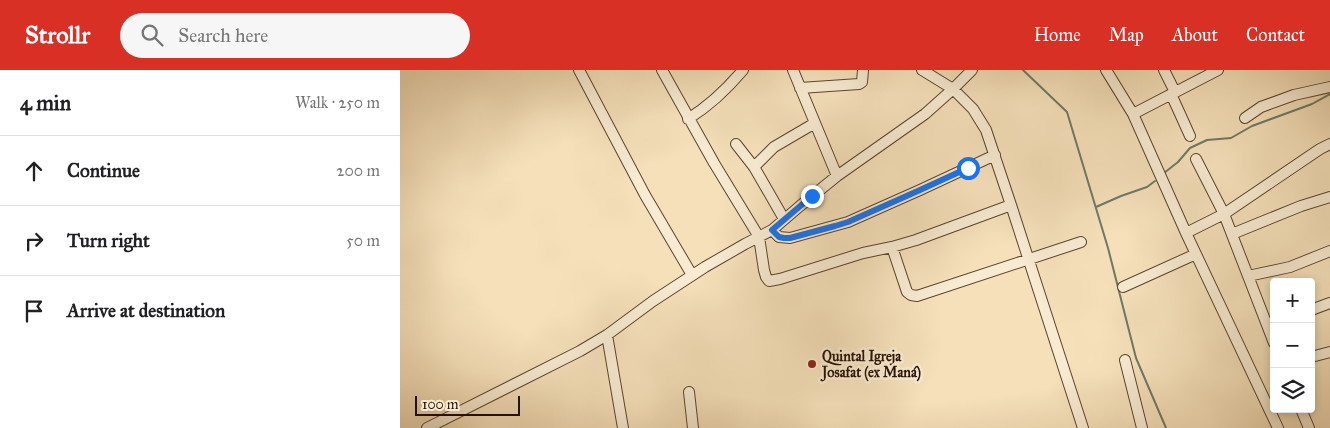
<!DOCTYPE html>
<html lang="en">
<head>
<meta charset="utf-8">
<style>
  :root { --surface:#fff; --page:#f6f6f6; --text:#202124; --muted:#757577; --line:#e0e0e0; --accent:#d93025 }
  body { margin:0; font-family:"IM FELL Great Primer",serif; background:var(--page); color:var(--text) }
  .controls { position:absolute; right:15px; bottom:15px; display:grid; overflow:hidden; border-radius:5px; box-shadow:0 2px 8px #0003 }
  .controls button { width:45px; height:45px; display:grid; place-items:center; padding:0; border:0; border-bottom:1px solid var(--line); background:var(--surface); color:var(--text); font:25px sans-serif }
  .scale { position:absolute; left:15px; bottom:12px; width:105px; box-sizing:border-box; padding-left:5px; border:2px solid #271100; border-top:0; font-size:14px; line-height:18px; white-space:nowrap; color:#271100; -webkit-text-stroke:4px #f8ebd2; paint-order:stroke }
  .stop { position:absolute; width:15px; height:15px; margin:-11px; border:4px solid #1a73e8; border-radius:50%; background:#fff }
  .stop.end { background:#1a73e8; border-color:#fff; box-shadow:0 1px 5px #0008 }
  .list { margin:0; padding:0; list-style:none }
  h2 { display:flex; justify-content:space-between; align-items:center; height:65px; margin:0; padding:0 20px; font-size:21px }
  h2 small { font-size:16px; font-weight:400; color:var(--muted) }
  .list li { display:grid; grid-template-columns:32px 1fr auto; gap:15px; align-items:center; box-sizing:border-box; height:70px; padding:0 20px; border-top:1px solid var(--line) }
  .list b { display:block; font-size:19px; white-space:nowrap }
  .list em { font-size:16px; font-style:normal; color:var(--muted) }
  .icon { flex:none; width:28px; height:28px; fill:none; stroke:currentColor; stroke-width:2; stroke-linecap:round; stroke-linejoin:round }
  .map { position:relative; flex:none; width:930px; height:358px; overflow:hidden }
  header { display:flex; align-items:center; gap:30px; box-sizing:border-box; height:70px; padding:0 25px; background:var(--accent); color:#fff }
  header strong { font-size:24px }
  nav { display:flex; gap:28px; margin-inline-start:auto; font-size:18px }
  .search { width:350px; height:45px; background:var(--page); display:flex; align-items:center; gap:12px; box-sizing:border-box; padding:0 18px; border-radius:28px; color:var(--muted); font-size:19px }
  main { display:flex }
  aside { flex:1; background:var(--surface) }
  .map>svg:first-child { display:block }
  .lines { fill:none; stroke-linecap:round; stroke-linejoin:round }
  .stream { stroke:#6e7966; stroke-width:2 }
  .minor-casing { stroke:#5a452e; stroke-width:12 }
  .minor { stroke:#f8ebd2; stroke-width:10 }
  .route { stroke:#1a73e8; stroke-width:6 }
  .poi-dot { fill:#8f2418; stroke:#f8ebd2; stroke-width:2 }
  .labels { text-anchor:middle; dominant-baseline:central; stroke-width:5; stroke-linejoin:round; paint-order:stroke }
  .poi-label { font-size:14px; font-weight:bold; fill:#271100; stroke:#f8ebd2; text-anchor:start }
</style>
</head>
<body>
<header>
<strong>Strollr</strong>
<div class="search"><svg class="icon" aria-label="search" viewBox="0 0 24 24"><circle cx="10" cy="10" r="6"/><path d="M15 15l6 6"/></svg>Search here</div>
<nav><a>Home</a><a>Map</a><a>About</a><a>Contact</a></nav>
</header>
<main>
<aside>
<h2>4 min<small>Walk · 250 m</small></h2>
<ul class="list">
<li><svg class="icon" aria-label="ahead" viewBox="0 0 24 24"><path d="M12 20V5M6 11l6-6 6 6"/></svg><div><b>Continue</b></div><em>200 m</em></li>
<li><svg class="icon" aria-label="right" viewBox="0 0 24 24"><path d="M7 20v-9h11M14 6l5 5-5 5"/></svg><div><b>Turn right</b></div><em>50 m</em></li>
<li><svg class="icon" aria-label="arrive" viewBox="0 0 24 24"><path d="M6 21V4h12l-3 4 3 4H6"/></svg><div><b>Arrive at destination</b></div></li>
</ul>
</aside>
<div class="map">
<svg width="930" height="358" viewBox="0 0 930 358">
  <rect width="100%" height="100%" fill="#f5e0ba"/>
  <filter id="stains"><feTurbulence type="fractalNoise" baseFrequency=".004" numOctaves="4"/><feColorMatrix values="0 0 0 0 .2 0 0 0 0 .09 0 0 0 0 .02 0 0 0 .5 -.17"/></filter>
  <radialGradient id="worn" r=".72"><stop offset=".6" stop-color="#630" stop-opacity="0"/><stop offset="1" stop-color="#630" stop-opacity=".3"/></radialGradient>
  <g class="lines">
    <!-- stream -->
    <path class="stream" d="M623 0 667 42 708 178 736 288 766 358
      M764 103 778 92 790 78 807 70 831 68 852 56 912 34 930 24
      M696 137 721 126 747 117 755 111"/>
    <!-- minor casing -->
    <g class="minor-casing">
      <path id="minor" d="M179 0 245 125 292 205
        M262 0 314 93 359 167 364 200 366 207 369 211 380 209 463 183 492 177 516 170 611 135
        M393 0 437 106
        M522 0 553 19 573 39 586 60 611 135 683 358
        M706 0 733 44 786 163 878 358
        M764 0 775 22
        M400 18 459 14 462 12 463 0
        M771 24 790 66
        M733 44 818 0
        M845 48 861 37 894 25 930 17
        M288 49C309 36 327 19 343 0
        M336 74 354 97 384 149
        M796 89 824 144 874 273
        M354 97 374 77 415 53
        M372 160 379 167 390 168 448 152 520 120 595 85
        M786 163 824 144 920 79 930 74
        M832 164 901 136 930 127
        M492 177 507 222 511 225 517 226 681 172
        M848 206 890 197 930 181
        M723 217 796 184
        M911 240 930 233
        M207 265 223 358
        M911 287 930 282
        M725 290 742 358
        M289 322 293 358
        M901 339 909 358
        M27 358 180 281 207 265 253 231 305 197 345 174 372 160 400 136 437 106 525 44 553 19 572 0"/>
    </g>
    <!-- minor -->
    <use href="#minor" class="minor"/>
  </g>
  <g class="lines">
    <!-- route -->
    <path class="route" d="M412 126 372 160 379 167 384 168H390L435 156 448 152 520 120 568 98"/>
  </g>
  <!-- markers -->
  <circle class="poi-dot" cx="412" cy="294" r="5"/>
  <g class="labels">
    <!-- poi labels -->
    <g class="poi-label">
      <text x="422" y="286">Quintal Igreja<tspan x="422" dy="16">Josafat (ex Maná)</tspan></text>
    </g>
  </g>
  <rect width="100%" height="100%" filter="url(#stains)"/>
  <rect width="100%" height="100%" fill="url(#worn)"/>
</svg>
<div class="controls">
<button>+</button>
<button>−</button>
<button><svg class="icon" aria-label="layers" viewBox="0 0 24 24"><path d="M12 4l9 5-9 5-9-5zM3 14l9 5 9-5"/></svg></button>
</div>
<div class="scale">100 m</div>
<div class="stop" style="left:568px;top:98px"></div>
<div class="stop end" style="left:412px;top:126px"></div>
</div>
</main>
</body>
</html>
